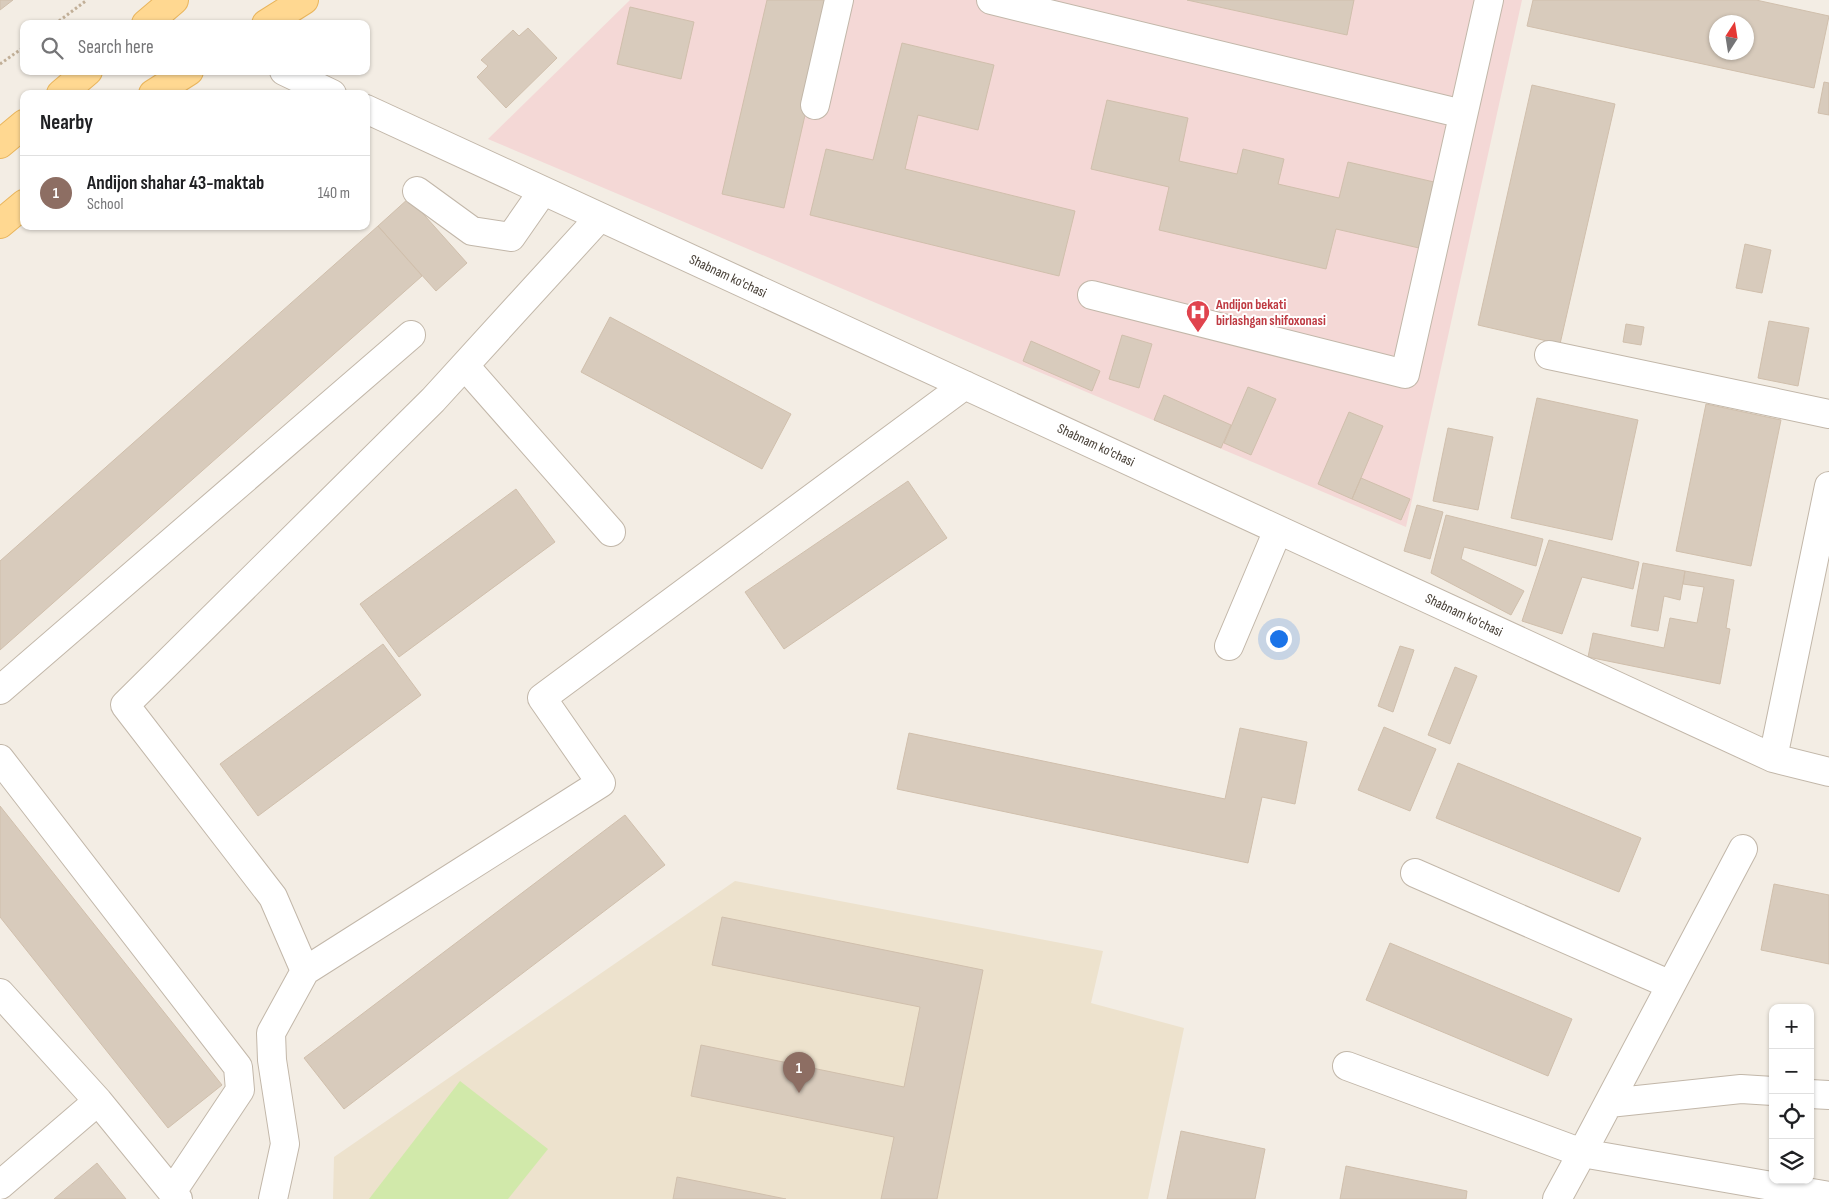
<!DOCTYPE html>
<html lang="en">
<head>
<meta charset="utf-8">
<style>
  :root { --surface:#fff; --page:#f6f6f6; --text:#202124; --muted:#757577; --line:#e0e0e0; --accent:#ff230f }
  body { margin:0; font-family:"Sofia Sans Condensed",sans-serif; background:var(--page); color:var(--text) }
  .controls { position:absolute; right:15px; bottom:15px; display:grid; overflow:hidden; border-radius:10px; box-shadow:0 1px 4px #0004 }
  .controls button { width:45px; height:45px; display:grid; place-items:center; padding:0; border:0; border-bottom:1px solid var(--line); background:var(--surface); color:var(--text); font:25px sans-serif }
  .compass { position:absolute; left:1709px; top:15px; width:45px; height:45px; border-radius:50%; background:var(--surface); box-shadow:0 1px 4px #0004; rotate:12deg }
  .you { position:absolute; left:1278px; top:638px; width:18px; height:18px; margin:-12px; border:4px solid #fff; border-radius:50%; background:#1a73e8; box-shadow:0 0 0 8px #1a73e833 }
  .badge { display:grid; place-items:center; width:32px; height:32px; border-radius:50%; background:var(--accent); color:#fff; font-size:16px; font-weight:700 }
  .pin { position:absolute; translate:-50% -41px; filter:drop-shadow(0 1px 2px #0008) }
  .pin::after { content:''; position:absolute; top:26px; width:18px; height:15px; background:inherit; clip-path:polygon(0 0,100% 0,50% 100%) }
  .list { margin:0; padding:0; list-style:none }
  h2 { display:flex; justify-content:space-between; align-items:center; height:65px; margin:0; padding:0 20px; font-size:21px }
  h2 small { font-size:16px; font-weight:400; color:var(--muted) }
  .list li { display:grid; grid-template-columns:32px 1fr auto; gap:15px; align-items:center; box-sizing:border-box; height:75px; padding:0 20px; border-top:1px solid var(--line) }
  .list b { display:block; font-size:19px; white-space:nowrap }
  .list p { margin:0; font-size:16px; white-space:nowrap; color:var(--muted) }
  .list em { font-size:16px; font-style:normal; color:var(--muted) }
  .icon { flex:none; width:28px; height:28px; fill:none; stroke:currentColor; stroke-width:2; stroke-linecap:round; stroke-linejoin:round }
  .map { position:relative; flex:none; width:1829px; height:1199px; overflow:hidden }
  .search { position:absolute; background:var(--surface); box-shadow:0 1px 4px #0004; left:20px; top:20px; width:350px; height:55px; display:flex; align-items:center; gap:12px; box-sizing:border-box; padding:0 18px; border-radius:10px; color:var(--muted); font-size:19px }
  .panel { position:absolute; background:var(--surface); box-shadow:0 1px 4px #0004; left:20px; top:90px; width:350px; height:140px; border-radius:10px }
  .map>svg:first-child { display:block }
  .education { fill:#ede2cd }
  .medical { fill:#f4d8d6 }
  .green { fill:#d1e9aa }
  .building { fill:#d8cbbc; stroke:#d0bfac; fill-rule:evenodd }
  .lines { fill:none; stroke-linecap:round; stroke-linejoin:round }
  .minor-casing { stroke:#c2b7a9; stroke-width:30 }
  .major-casing { stroke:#e9b55c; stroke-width:30 }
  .path { stroke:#c1af97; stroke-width:3; stroke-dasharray:2.5 2.5; stroke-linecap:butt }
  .minor { stroke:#fff; stroke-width:28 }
  .major { stroke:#ffd891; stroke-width:28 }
  .labels { text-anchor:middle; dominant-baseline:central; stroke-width:4; stroke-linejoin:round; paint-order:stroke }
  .street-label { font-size:14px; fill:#453d34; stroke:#fff }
  .health-label { font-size:14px; font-weight:bold; fill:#be3a42; stroke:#fff; text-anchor:start }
</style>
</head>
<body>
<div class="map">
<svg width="1829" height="1199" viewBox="0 0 1829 1199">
  <rect width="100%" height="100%" fill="#f3ede4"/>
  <!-- education -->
  <path class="education" d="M735 881 1103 951 1091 1003 1184 1028 1148 1199H333L334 1157Z"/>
  <!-- medical -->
  <path class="medical" d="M630 0H1522L1406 527 488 139Z"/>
  <!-- green -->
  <path class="green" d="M460 1081 548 1149 508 1199H369Z"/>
  <!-- building -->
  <path class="building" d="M0 0H13L0 10Z
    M767 0H831L784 208 722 194Z
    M1187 0H1354L1347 35Z
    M1533 0H1756L1829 16 1814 88 1527 26ZM1716 22H1746V52H1716Z
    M630 7 694 22 681 79 617 64Z
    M528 28 557 58 506 108 477 77 488 66 481 60 513 30 519 36Z
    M902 43 994 65 978 130 918 115 905 169 1075 211 1059 276 810 215 826 149 873 160Z
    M1824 82 1829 83V115L1818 113Z
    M1532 85 1615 104 1560 344 1478 325Z
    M1107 100 1188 118 1179 161 1237 174 1243 149 1284 159 1278 184 1339 198 1348 162 1434 182 1419 248 1336 229 1326 269 1159 230 1169 187 1091 169Z
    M409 198 467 263 436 291 378 226Z
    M378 226 422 276 0 650V561Z
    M1745 244 1771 250 1762 293 1736 288Z
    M610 317 791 414 762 469 581 372Z
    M1769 321 1809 328 1798 386 1758 378Z
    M1626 324 1644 327 1641 345 1623 342Z
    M1122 335 1152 344 1139 388 1109 379Z
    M1031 341 1100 371 1092 391 1023 361Z
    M1248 387 1276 399 1251 455 1224 443Z
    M1164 395 1231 425 1221 448 1154 420Z
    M1537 398 1638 420 1612 540 1511 518Z
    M1706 404 1781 420 1751 566 1676 551Z
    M1349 412 1383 426 1352 499 1318 484Z
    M1448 428 1493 437 1478 510 1433 501Z
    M1361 478 1410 499 1401 520 1352 499Z
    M908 481 947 538 784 649 745 592Z
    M516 489 555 542 399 657 360 604Z
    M1417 505 1443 512 1430 559 1404 551Z
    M1446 515 1543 539 1536 566 1464 547 1461 559 1524 591 1511 615 1431 573Z
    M1549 540 1639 562 1633 589 1582 577 1562 634 1522 621Z
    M1643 563 1685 571 1680 600 1664 596 1658 631 1631 626Z
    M1685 571 1734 580 1726 628 1730 629 1720 684 1588 657 1593 633 1664 648 1670 618 1697 623 1704 587 1683 584Z
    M383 644 421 695 258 816 220 764Z
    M1400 646 1414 650 1393 712 1378 706Z
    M1455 667 1477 676 1450 744 1428 735Z
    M1384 727 1436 749 1410 811 1358 790Z
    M1240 728 1307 742 1295 804 1262 797 1248 863 897 789 909 733 1225 799Z
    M1458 763 1641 838 1619 892 1436 818Z
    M0 806 222 1085 168 1128 0 917Z
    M625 815 665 865 344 1109 304 1058Z
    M1774 884 1829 895V964L1761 950Z
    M722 917 983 970 937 1199H881L894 1137 691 1096 701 1045 904 1087 920 1007 712 965Z
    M1390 943 1572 1019 1548 1076 1366 1000Z
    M1181 1131 1265 1149 1255 1199H1167Z
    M97 1163 126 1199H54Z
    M1346 1166 1467 1191 1466 1199H1340Z
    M677 1177 786 1199H673Z"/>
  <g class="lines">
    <!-- minor casing -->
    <g class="minor-casing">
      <path id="minor" d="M991 0 1463 114
        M284 71 332 94
        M815 105 839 0
        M366 109 1773 758 1829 772
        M417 191 472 231 511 237 543 191
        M1092 295 1405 374 1489 0
        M1549 355 1829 414
        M465 366 611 532
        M1229 646 1278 530
        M0 690 411 335
        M1773 758 1829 486
        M0 759 238 1067 240 1090 172 1192
        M1415 873 1671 985 1582 1153 1829 1196
        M305 971 601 783 542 698 965 385
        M1671 985 1743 849
        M0 993 98 1101 178 1199
        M1347 1066 1582 1153 1557 1199
        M1810 1094 1829 1095
        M1609 1103 1741 1089 1773 1091
        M0 1185 98 1101
        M273 1199 285 1144 272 1060 271 1033 305 971 273 897 125 705 433 400 600 217"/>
    </g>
    <!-- major casing -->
    <g class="major-casing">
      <path id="major" d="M146 24 174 0
        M266 24 304 0
        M61 94 88 71
        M153 94 189 71
        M0 144 24 124
        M0 224 24 204"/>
    </g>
    <!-- path -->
    <path class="path" d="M55 24 87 0
      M0 64 24 47"/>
    <!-- minor -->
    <use href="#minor" class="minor"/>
    <!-- major -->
    <use href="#major" class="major"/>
  </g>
  <!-- icons -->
  <defs>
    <g id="hospital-pin" transform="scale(1.25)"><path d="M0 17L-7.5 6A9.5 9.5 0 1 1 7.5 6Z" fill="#e0444e" stroke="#fff"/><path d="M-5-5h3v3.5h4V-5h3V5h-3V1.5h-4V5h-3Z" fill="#fff"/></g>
  </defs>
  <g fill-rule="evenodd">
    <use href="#hospital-pin" x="1198" y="312"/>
  </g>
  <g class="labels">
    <!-- street labels -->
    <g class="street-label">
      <text transform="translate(728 276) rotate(25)">Shabnam ko'chasi</text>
      <text transform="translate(1096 445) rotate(25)">Shabnam ko'chasi</text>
      <text transform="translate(1464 615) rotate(25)">Shabnam ko'chasi</text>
    </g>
    <!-- health labels -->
    <g class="health-label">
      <text x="1216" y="304">Аndijon bekati<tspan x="1216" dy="16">birlashgan shifoxonasi</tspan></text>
    </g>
  </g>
</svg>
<div class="controls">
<button>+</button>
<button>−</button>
<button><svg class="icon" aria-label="locate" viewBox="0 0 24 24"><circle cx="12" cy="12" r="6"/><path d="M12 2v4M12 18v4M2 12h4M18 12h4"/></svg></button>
<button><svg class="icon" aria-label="layers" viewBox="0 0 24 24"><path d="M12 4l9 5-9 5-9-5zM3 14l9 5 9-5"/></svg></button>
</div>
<svg class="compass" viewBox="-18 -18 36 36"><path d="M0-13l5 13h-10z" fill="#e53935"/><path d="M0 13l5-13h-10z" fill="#757577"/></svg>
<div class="you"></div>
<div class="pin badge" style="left:799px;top:1093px;background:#8d6e63">1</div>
<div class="search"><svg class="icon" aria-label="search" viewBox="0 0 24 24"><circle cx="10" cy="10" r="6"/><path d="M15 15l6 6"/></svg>Search here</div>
<section class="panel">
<h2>Nearby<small></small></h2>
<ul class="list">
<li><span class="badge" style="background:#8d6e63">1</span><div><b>Andijon shahar 43-maktab</b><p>School</p></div><em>140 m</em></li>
</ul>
</section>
</div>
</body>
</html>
